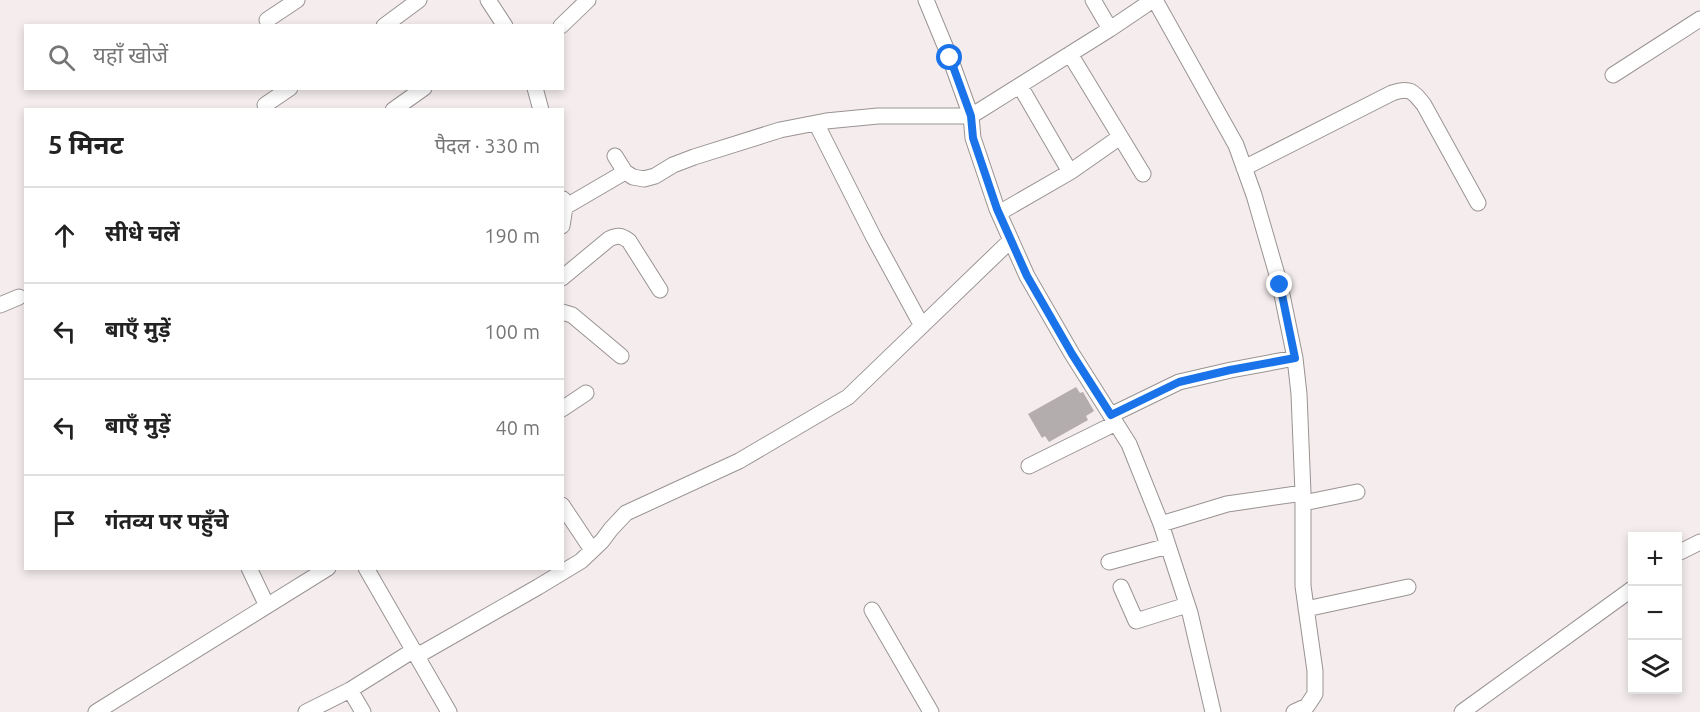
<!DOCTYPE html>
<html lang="hi">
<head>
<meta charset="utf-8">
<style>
  :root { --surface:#fff; --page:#f2f2f2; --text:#222; --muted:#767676; --line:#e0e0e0 }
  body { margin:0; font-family:Ubuntu,"Noto Sans Devanagari",sans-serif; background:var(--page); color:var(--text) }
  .controls { position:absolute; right:18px; bottom:18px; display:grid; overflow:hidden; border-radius:0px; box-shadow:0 3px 9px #0003 }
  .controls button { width:54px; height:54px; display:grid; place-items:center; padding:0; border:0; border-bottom:2px solid var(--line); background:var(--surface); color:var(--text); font:30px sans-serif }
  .stop { position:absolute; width:18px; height:18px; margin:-14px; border:4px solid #1a73e8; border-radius:50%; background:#fff }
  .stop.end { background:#1a73e8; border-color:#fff; box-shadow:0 2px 6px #0008 }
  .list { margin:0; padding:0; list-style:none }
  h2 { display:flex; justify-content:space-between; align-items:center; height:78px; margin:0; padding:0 24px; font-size:26px }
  h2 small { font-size:20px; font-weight:400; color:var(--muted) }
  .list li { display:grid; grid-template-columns:39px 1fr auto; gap:18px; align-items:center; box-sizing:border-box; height:96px; padding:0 24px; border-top:2px solid var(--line) }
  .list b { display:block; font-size:22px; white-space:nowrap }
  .list em { font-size:20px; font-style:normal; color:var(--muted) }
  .icon { flex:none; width:33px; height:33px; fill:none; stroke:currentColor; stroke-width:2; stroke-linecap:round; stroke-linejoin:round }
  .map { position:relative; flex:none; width:1700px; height:712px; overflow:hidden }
  .search { position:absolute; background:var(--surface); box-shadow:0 3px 9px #0003; left:24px; top:24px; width:540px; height:66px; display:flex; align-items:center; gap:15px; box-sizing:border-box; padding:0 21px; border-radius:0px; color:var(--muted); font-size:22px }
  .panel { position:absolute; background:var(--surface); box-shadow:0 3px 9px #0003; left:24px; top:108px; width:540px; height:462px; border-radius:0px }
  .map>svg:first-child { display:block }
  .building { fill:#b4adad }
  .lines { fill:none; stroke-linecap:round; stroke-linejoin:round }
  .minor-casing { stroke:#999392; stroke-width:17 }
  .minor { stroke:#fff; stroke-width:15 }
  .route { stroke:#1a73e8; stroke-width:8 }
</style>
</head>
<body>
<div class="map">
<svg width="1700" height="712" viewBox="0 0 1700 712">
  <rect width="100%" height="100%" fill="#f5eded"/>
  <!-- building -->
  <path class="building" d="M1076 387 1080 393 1083 392 1094 411 1086 416 1088 420 1049 442 1045 436 1042 438 1028 414Z"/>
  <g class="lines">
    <!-- minor casing -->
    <g class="minor-casing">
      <path id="minor" d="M488 0 505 26
        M1093 0 1110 29
        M1153 0 1110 29 971 116 973 138 997 209 1027 276 1072 354 1129 444 1161 524 1190 613 1213 712
        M1155 0 1236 145 1254 195 1280 285 1295 358
        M267 20 297 0
        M384 26 419 0
        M561 26 588 0
        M1070 54 1143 174
        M1613 75 1700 19
        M1020 86 1070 172
        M535 88 541 110
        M265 105 290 88
        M393 110 424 88
        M816 123 874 238 922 326
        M615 156 625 172 633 177 644 179 655 176 673 165 694 157 780 130 826 121 878 116H971L950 58 926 0
        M1244 168 1392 93C1410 87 1413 91 1424 105L1478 203
        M565 207 625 172
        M999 213 1070 172 1120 137
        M562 226 565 207 563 199
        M562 278 609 239C617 235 621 235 629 241L660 290
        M0 305 19 297
        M562 312 572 315 621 356
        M562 409 586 393
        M1111 415 1179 382 1231 370 1295 358 1299 394 1303 493V586L1315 671V694L1307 706 1294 712
        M1029 466 1116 423
        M1303 503 1357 492
        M562 505 592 550
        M1161 524 1227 504 1303 493
        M1678 553 1700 542
        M1109 562 1168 546
        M249 568 267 606
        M366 568 449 712
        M1121 587 1136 621 1187 605
        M1306 609 1408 587
        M872 610 931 712
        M417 656 538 587 581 561 602 541 611 529 626 513 739 461 848 397 1011 240
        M350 690 363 712
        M96 712 328 568
        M306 712 350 690 414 650
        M1462 712 1632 589"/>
    </g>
    <!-- minor -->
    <use href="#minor" class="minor"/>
  </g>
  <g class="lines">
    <!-- route -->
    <path class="route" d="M950 58 971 116 973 138 997 209 1027 276 1072 354 1111 415 1179 382 1230 370 1295 358 1280 285"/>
  </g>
</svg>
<div class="controls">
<button>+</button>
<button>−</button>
<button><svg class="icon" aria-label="layers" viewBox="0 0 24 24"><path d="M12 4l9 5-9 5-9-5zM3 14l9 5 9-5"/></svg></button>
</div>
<div class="stop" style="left:950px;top:58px"></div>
<div class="stop end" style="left:1280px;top:285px"></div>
<div class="search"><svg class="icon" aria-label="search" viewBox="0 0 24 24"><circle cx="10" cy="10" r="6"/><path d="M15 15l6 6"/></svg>यहाँ खोजें</div>
<section class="panel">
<h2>5 मिनट<small>पैदल · 330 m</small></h2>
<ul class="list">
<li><svg class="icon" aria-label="ahead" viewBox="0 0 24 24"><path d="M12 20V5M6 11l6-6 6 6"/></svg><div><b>सीधे चलें</b></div><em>190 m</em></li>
<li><svg class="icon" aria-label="left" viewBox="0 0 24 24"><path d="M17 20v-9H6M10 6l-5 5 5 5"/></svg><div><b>बाएँ मुड़ें</b></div><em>100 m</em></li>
<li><svg class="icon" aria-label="left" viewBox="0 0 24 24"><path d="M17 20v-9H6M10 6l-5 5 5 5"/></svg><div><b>बाएँ मुड़ें</b></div><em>40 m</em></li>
<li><svg class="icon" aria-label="arrive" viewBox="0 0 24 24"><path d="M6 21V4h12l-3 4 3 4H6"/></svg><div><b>गंतव्य पर पहुँचे</b></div></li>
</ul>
</section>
</div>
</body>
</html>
